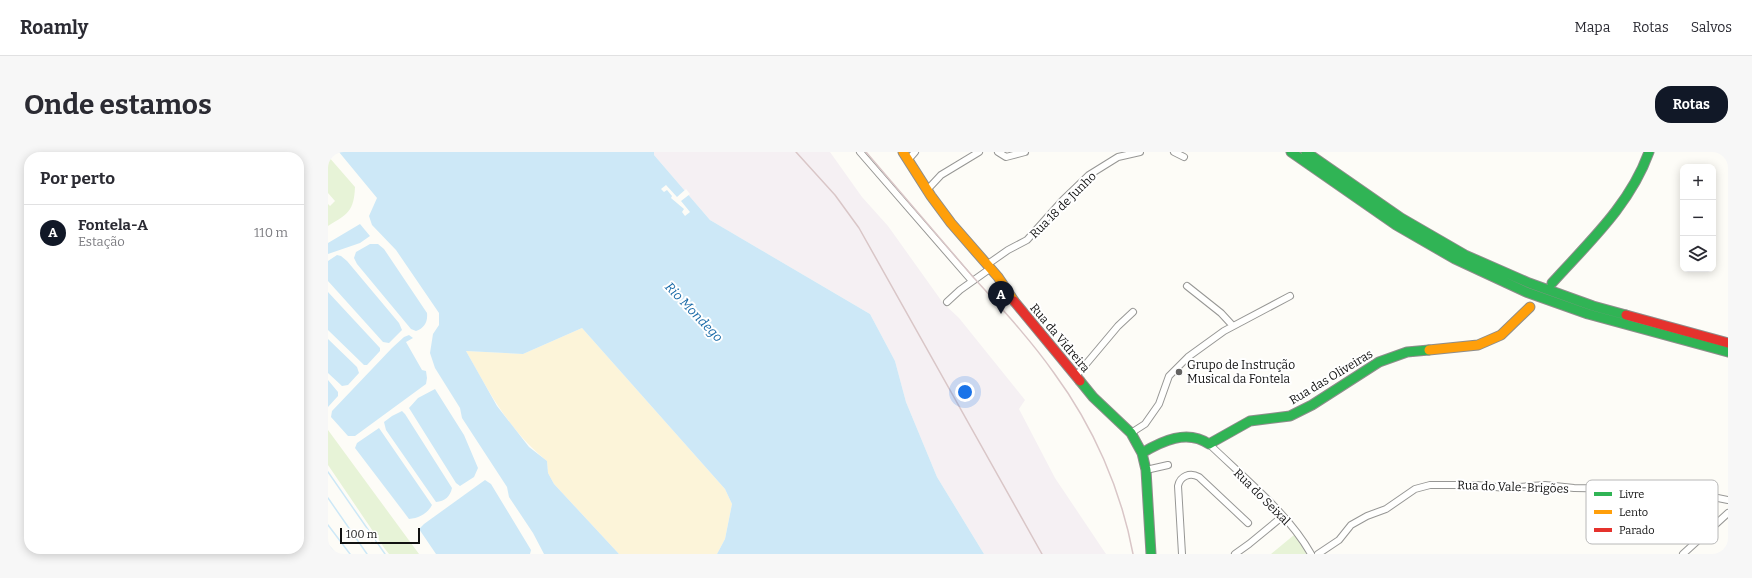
<!DOCTYPE html>
<html lang="pt">
<head>
<meta charset="utf-8">
<style>
  :root { --surface:#fff; --page:#f7f7f7; --text:#2b2b33; --muted:#7c7c81; --line:#e1e1e2; --accent:#111827 }
  body { margin:0; font-family:Bitter,serif; background:var(--page); color:var(--text) }
  .controls { position:absolute; right:12px; top:12px; display:grid; overflow:hidden; border-radius:8px; box-shadow:0 2px 10px #0003 }
  .controls button { width:36px; height:36px; display:grid; place-items:center; padding:0; border:0; border-bottom:1px solid var(--line); background:var(--surface); color:var(--text); font:20px sans-serif }
  .scale { position:absolute; left:12px; bottom:10px; width:80px; box-sizing:border-box; padding-left:4px; border:2px solid #111; border-top:0; font-size:11px; line-height:14px; white-space:nowrap; color:#111; -webkit-text-stroke:3px #fff; paint-order:stroke }
  .you { position:absolute; left:637px; top:240px; width:14px; height:14px; margin:-10px; border:3px solid #fff; border-radius:50%; background:#1a73e8; box-shadow:0 0 0 6px #1a73e833 }
  .badge { display:grid; place-items:center; width:26px; height:26px; border-radius:50%; background:var(--accent); color:#fff; font-size:13px; font-weight:700 }
  .pin { position:absolute; translate:-50% -33px; filter:drop-shadow(0 1px 2px #0008) }
  .pin::after { content:''; position:absolute; top:21px; width:14px; height:12px; background:inherit; clip-path:polygon(0 0,100% 0,50% 100%) }
  .list { margin:0; padding:0; list-style:none }
  h2 { display:flex; justify-content:space-between; align-items:center; height:52px; margin:0; padding:0 16px; font-size:17px }
  h2 small { font-size:13px; font-weight:400; color:var(--muted) }
  .list li { display:grid; grid-template-columns:26px 1fr auto; gap:12px; align-items:center; box-sizing:border-box; height:56px; padding:0 16px; border-top:1px solid var(--line) }
  .list b { display:block; font-size:15px; white-space:nowrap }
  .list p { margin:0; font-size:13px; white-space:nowrap; color:var(--muted) }
  .list em { font-size:13px; font-style:normal; color:var(--muted) }
  .icon { flex:none; width:22px; height:22px; fill:none; stroke:currentColor; stroke-width:2; stroke-linecap:round; stroke-linejoin:round }
  .map { position:relative; flex:none; width:1400px; height:402px; overflow:hidden; border-radius:16px }
  header { display:flex; align-items:center; gap:24px; box-sizing:border-box; height:56px; padding:0 20px; background:var(--surface); border-bottom:1px solid var(--line) }
  header strong { font-size:19px }
  nav { display:flex; gap:22px; margin-inline-start:auto; font-size:14px }
  .intro { display:flex; align-items:center; justify-content:space-between; box-sizing:border-box; height:96px; padding:0 24px }
  h1 { margin:0; font-size:28px }
  .button { padding:10px 18px; border-radius:16px; background:var(--accent); color:#fff; font-size:14px; font-weight:700 }
  main { display:flex; gap:24px; padding:0 24px }
  aside { flex:1; background:var(--surface); border-radius:16px; box-shadow:0 2px 10px #0003 }
  .map>svg:first-child { display:block }
  .industrial { fill:#f5f0f3 }
  .green { fill:#e7f3d7 }
  .sand { fill:#fcf4d9 }
  .water { fill:#cde8f7 }
  .pier { fill:#fdfcf7 }
  .lines { fill:none; stroke-linecap:round; stroke-linejoin:round }
  .stream { stroke:#cde8f7; stroke-width:1.5 }
  .street-casing { stroke:#979795; stroke-width:8 }
  .fast-casing { stroke:#8e8d8b; stroke-width:11 }
  .slow-casing { stroke:#8e8d8b; stroke-width:11 }
  .jam-casing { stroke:#8e8d8b; stroke-width:11 }
  .street { stroke:#fffffe; stroke-width:6 }
  .fast { stroke:#30b455; stroke-width:9 }
  .slow { stroke:#ff9f0a; stroke-width:9 }
  .jam { stroke:#e5322d; stroke-width:9 }
  .rail { stroke:#d9c6c7; stroke-width:1.5 }
  .poi-dot { fill:#646362; stroke:#fff; stroke-width:1.5 }
  .labels { text-anchor:middle; dominant-baseline:central; stroke-width:4; stroke-linejoin:round; paint-order:stroke }
  .street-label { font-size:12px; fill:#111; stroke:#fff }
  .poi-label { font-size:12px; fill:#111; stroke:#fff; text-anchor:start }
  .water-label { font-size:13px; font-style:italic; fill:#1768a6; stroke:#fff }
  .key { fill:#fff; stroke:#b8b8b8; stroke-width:1 }
  .key-label { font-size:11px; fill:#111 }
</style>
</head>
<body>
<header>
<strong>Roamly</strong>
<nav><a>Mapa</a><a>Rotas</a><a>Salvos</a></nav>
</header>
<div class="intro"><h1>Onde estamos</h1><a class="button">Rotas</a></div>
<main>
<aside>
<h2>Por perto<small></small></h2>
<ul class="list">
<li><span class="badge">A</span><div><b>Fontela-A</b><p>Estação</p></div><em>110 m</em></li>
</ul>
</aside>
<div class="map">
<svg width="1400" height="402" viewBox="0 0 1400 402">
  <rect width="100%" height="100%" fill="#fdfcf7"/>
  <!-- industrial -->
  <path class="industrial" d="M326 0H502L534 45 560 74 615 151 631 166 697 248 691 257 727 326 778 402H656L609 325 578 250 567 209 542 162 382 68 326 3Z"/>
  <!-- green -->
  <path class="green" d="M0 4 27 35C26 59 20 62 0 74V52L2 54 7 49 0 41Z
    M0 278 91 402H61L57 397 0 313Z
    M966 383 976 394 980 402H943Z"/>
  <!-- sand -->
  <path class="sand" d="M254 176 397 337 404 352 397 387 389 402H291L226 332 220 321 219 309C181 278 162 242 138 199L195 202Z"/>
  <!-- water -->
  <path class="water" d="M11 0H326V3L382 68 542 162 567 209 578 250 609 325 656 402H389L397 387 404 352 397 337 254 176 195 202 138 199 169 254 201 295 219 309 220 321 226 332 291 402H216L205 381 181 345 179 335 134 266 132 256 107 216 102 201 105 182 111 173V161L68 98 44 73 41 64 49 46Z
    M32 72 42 84 32 91 0 102V91Z
    M42 92H50L56 97 99 161C100 170 96 176 88 179L83 177 29 112 26 106 28 100Z
    M9 103 13 104 19 109 71 171 74 178 61 191 55 190 0 129V109Z
    M0 140 52 196V199L39 213H36L0 178Z
    M81 183 85 186 78 190 94 218 98 219 99 226 98 232 27 284H20L3 265 4 259 64 196 76 185Z
    M0 187 29 215 31 221 20 233 14 234 0 221Z
    M0 228 10 240V244L0 255Z
    M107 237 136 283 150 316 146 325 132 334 128 331 81 256 90 246Z
    M74 259 77 262 124 336C122 345 117 349 108 350L58 278 56 270 64 264Z
    M51 276 104 353C99 362 91 366 81 367L75 359 27 296 29 291Z
    M157 328 163 332 203 398 202 402H108L91 377 96 372Z"/>
  <!-- pier -->
  <path class="pier" d="M338 33 349 45 358 37 362 42 353 49 362 60 357 64 354 60 356 57 343 46 344 44 339 38 336 40 333 37Z"/>
  <g class="lines">
    <!-- stream -->
    <path class="stream" d="M0 320 57 402
      M0 346 39 402
      M0 373 22 402
      M0 393 8 402"/>
    <!-- street casing -->
    <g class="street-casing">
      <path id="street" d="M532 0 644 129
        M670 0 678 5 697 0
        M846 0 856 5
        M580 8 587 0
        M599 38 613 23 651 0
        M660 112 680 98 699 88 734 49 761 23 790 5 812 0
        M859 134 893 161 905 174
        M619 150 632 138 663 116
        M748 224 790 174 805 160
        M803 281 817 272 831 252 841 224 860 205 896 179 962 144
        M881 292C914 324 961 362 983 402
        M818 318 840 313
        M854 402 850 334C852 324 862 320 871 325L920 371
        M907 402 921 392 955 364
        M990 402 1011 388 1023 373 1039 364 1058 357 1087 337 1102 333H1149L1177 336 1217 333 1246 336 1306 337 1375 343 1400 348
        M1355 402 1400 361"/>
    </g>
    <!-- fast casing -->
    <g class="fast-casing">
      <path id="fast" d="M963 0 1068 73 1127 107 1198 140 1260 162 1400 200
        M978 0 1073 66 1137 103 1201 131 1265 154 1298 163
        M1224 131C1261 90 1302 53 1321 0
        M752 229 765 245 803 281 814 301 818 318 823 402
        M814 301C834 289 859 277 881 292L922 269 962 264 984 253 1051 210 1079 200 1101 198"/>
    </g>
    <!-- slow casing -->
    <g class="slow-casing">
      <path id="slow" d="M575 0 603 44 623 71 670 125 686 149
        M1101 198 1150 193 1173 183 1202 155"/>
    </g>
    <!-- jam casing -->
    <g class="jam-casing">
      <path id="jam" d="M686 149 752 229
        M1298 163 1400 191"/>
    </g>
    <!-- street -->
    <use href="#street" class="street"/>
    <!-- fast -->
    <use href="#fast" class="fast"/>
    <!-- slow -->
    <use href="#slow" class="slow"/>
    <!-- jam -->
    <use href="#jam" class="jam"/>
    <!-- rail -->
    <path class="rail" d="M468 0 507 43 531 76 714 402
      M538 0C574 42 610 84 646 126 674 157 702 187 726 221 765 274 793 337 805 402"/>
  </g>
  <!-- markers -->
  <circle class="poi-dot" cx="851" cy="220" r="4"/>
  <g class="labels">
    <!-- street labels -->
    <g class="street-label">
      <text transform="translate(735 53) rotate(-45)">Rua 18 de Junho</text>
      <text transform="translate(732 186) rotate(50)">Rua da Vidreira</text>
      <text transform="translate(1003 225) rotate(-31)">Rua das Oliveiras</text>
      <text transform="translate(1185 335) rotate(2)">Rua do Vale-Brigões</text>
      <text transform="translate(934 345) rotate(45)">Rua do Seixal</text>
    </g>
    <!-- poi labels -->
    <g class="poi-label">
      <text x="859" y="213">Grupo de Instrução<tspan x="859" dy="14">Musical da Fontela</tspan></text>
    </g>
    <!-- water labels -->
    <g class="water-label">
      <text transform="translate(366 160) rotate(46)">Rio Mondego</text>
    </g>
  </g>
  <!-- legend -->
  <rect x="1258" y="328" width="132" height="64" rx="6" class="key"/>
  <rect x="1266" y="340" width="18" height="4" fill="#30b455"/>
  <rect x="1266" y="358" width="18" height="4" fill="#ff9f0a"/>
  <rect x="1266" y="376" width="18" height="4" fill="#e5322d"/>
  <g class="key-label">
    <text x="1291" y="346">Livre</text>
    <text x="1291" y="364">Lento</text>
    <text x="1291" y="382">Parado</text>
  </g>
</svg>
<div class="controls">
<button>+</button>
<button>−</button>
<button><svg class="icon" aria-label="layers" viewBox="0 0 24 24"><path d="M12 4l9 5-9 5-9-5zM3 14l9 5 9-5"/></svg></button>
</div>
<div class="scale">100 m</div>
<div class="you"></div>
<div class="pin badge" style="left:673px;top:162px">A</div>
</div>
</main>
</body>
</html>
